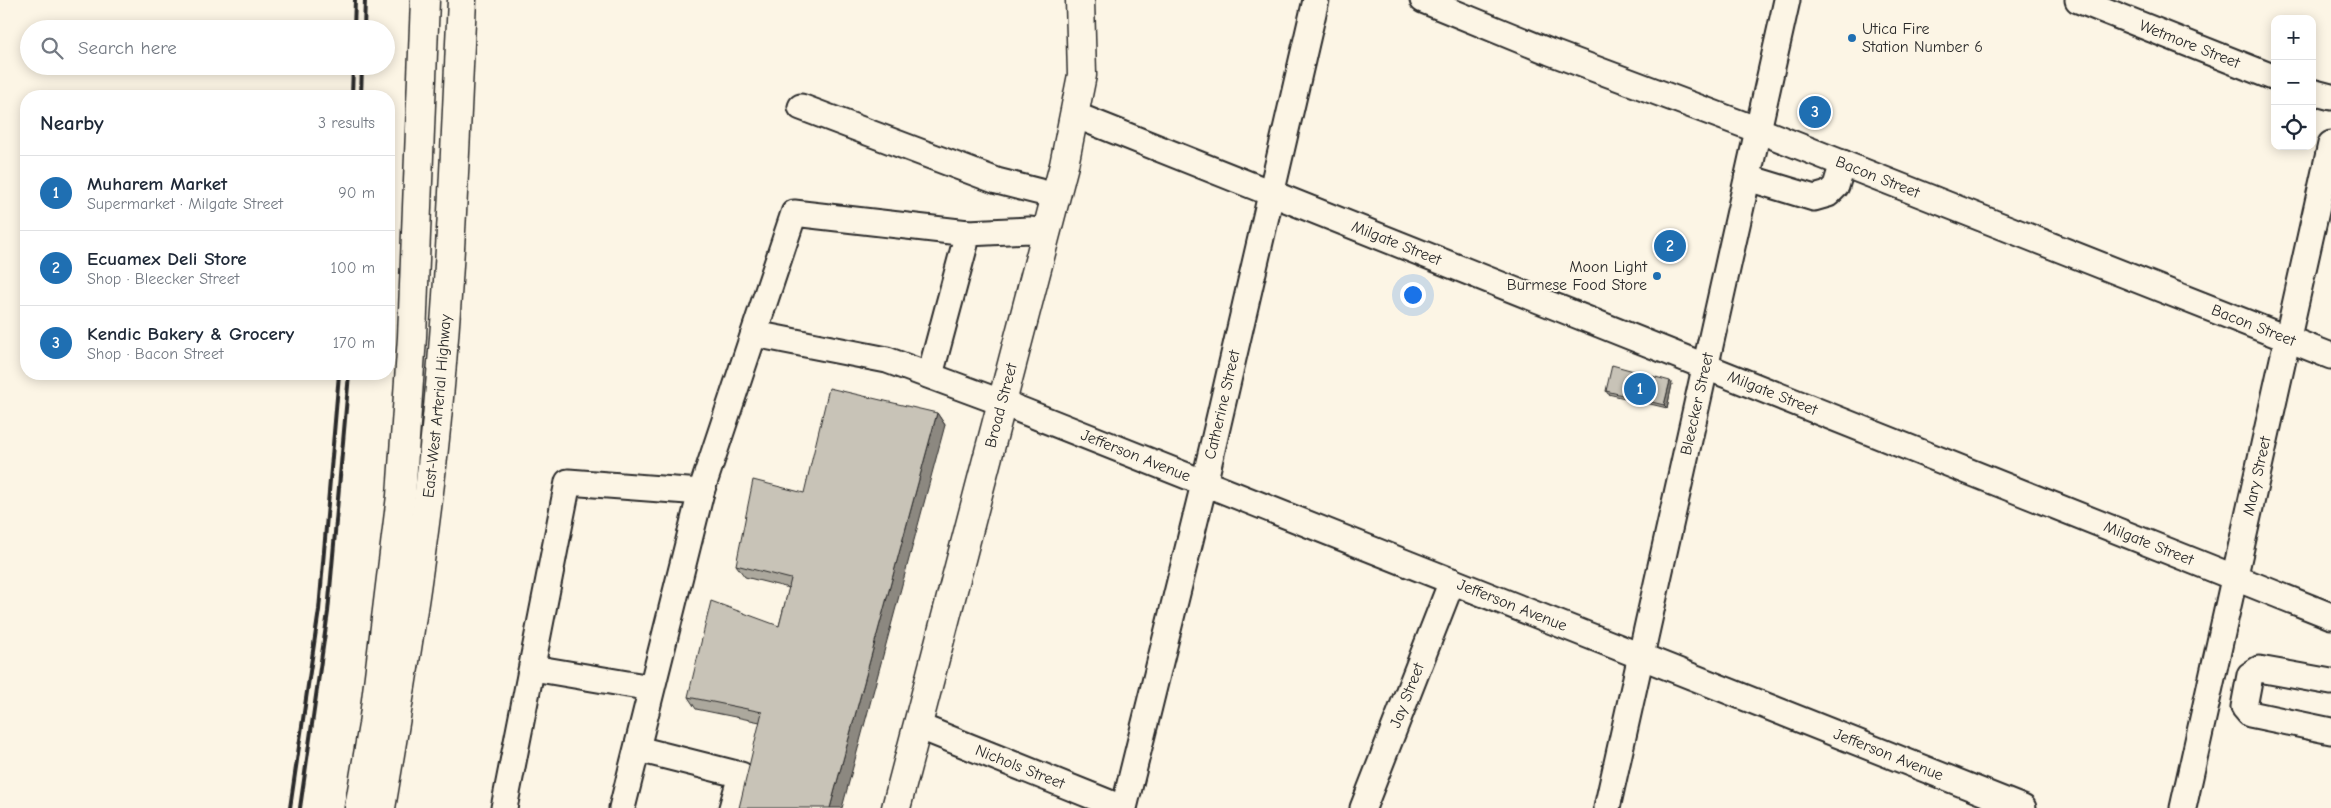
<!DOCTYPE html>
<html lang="en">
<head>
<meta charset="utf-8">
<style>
  :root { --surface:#fff; --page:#f6f6f7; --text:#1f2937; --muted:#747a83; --line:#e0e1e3; --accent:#1f6fb2 }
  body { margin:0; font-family:"Comic Neue",sans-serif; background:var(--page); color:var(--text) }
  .controls { position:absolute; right:15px; top:15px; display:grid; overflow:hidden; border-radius:10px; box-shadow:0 2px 12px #0003 }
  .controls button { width:45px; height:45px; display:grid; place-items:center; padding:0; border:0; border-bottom:1px solid var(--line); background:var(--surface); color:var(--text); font:25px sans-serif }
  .you { position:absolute; left:1412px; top:294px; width:18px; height:18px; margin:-12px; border:4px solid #fff; border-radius:50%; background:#1a73e8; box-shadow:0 0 0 8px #1a73e833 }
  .badge { display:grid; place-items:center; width:32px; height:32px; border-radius:50%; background:var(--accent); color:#fff; font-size:16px; font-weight:700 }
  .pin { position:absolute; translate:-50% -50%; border:2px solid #fff; box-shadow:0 1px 5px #0006 }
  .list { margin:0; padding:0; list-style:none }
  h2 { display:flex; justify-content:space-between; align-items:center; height:65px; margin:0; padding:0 20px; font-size:21px }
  h2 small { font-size:16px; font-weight:400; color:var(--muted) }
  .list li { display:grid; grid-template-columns:32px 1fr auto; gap:15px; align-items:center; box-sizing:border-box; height:75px; padding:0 20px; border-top:1px solid var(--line) }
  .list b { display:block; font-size:19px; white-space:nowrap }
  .list p { margin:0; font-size:16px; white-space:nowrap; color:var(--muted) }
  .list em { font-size:16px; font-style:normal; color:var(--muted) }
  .icon { flex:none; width:28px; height:28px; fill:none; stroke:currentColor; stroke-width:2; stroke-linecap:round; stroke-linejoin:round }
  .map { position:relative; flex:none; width:2331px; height:808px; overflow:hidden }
  .search { position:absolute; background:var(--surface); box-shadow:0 2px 12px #0003; left:20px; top:20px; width:375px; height:55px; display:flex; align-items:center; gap:12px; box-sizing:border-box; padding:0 18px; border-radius:28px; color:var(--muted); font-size:19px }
  .panel { position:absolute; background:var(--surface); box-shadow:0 2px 12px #0003; left:20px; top:90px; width:375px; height:290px; border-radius:20px }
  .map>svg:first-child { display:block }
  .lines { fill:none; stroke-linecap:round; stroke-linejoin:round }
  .minor-casing { stroke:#2b2b2b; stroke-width:29 }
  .major-casing { stroke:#2b2b2b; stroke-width:31 }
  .minor { stroke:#fcf5e5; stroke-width:25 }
  .major { stroke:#fcf5e5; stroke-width:28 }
  .rail { stroke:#2b2b2b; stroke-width:4 }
  .wall { fill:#aca89d; stroke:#2b2b2b }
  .shaded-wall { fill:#8c8880; stroke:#2b2b2b }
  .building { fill:#c8c3b7; stroke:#2b2b2b }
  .poi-dot { fill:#1f6fb2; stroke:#fcf5e5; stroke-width:2 }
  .labels { text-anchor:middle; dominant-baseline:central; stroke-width:4; stroke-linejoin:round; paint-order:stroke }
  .poi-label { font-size:16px; fill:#2b2b2b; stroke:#fcf5e5; text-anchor:start }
  .street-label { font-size:16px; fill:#2b2b2b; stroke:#fcf5e5 }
</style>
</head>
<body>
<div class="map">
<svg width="2331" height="808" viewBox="0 0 2331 808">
  <rect width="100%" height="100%" fill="#fcf5e5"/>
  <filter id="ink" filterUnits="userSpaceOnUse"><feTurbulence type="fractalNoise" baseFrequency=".02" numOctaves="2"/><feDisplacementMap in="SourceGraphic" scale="10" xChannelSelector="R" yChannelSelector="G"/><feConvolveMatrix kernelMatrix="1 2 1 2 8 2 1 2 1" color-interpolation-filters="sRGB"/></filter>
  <g filter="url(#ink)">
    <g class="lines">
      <!-- minor casing -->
      <g class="minor-casing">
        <g id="minor">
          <path id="s1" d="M1423 0 1550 52 1758 130 2331 356"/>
          <path id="s2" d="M2078 0 2275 78"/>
          <path d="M2312 92 2331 97"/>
          <path d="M801 107 997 181 1056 196"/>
          <path id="s3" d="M1075 115 2331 616"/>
          <path d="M1748 178 1814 198 1828 194 1836 186 1843 163"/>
          <path id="s4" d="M755 334 887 360 1003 403 2023 808"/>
          <path d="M930 375 968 233 1029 230 1047 232"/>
          <path d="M533 668 651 688"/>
          <path d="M2331 682 2259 669 2250 675 2244 707 2250 714 2331 731"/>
          <path id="s5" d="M918 726 1122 808"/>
          <path d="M638 749 741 775 732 808"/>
          <path d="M504 808 568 482 701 492"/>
          <path d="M622 808 701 492 794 213 968 233"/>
          <path id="s6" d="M1124 808 1204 484 1316 0"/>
          <path id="s7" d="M1363 808 1452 581"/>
          <path id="s8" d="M1607 808 1787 0"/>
          <path id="s9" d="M2183 808 2331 144"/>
        </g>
      </g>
      <!-- major casing -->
      <g class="major-casing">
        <g id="major">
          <path d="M359 808 373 725 401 496 412 337 425 0"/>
          <path id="s10" d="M381 808C401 688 421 569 434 448 450 299 455 150 462 0"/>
          <path id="s11" d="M896 808 1064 165 1082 75 1080 0"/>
        </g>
      </g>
      <!-- minor -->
      <use href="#minor" class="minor"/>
      <!-- major -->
      <use href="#major" class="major"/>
      <!-- rail -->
      <path class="rail" d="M354 29 355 0
        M364 29 365 0
        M352 96 353 66
        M361 96 362 66
        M290 808 319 610 339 374
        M300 808 328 612 349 374"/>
    </g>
    <!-- wall -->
    <path class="wall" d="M1672 384 1667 408 1608 394 1606 391Z
      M937 413 945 425 760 722 696 709 688 697 779 626 789 588 745 577 736 565 804 493Z"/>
    <!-- shaded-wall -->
    <path class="shaded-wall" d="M1670 381 1672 384 1667 408 1664 405Z
      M937 413 945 425 842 808H830Z"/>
    <!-- building -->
    <path class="building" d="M1612 365 1670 381 1664 405 1606 391Z
      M829 388 937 413 830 808H739L762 712 688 697 711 601 779 626 791 579 736 565 753 480 804 493Z"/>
  </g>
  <!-- markers -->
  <g class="poi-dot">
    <circle cx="1852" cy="38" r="5"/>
    <circle cx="1657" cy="276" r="5"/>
  </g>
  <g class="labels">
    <!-- poi labels -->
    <g class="poi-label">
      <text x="1862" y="29">Utica Fire<tspan x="1862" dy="18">Station Number 6</tspan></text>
      <text x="1647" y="267" text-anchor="end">Moon Light<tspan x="1647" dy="18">Burmese Food Store</tspan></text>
    </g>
    <!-- street labels -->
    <g class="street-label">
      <text stroke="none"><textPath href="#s2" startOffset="120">Wetmore Street</textPath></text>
      <text stroke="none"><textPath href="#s1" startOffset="488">Bacon Street</textPath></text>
      <text stroke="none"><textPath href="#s3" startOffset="346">Milgate Street</textPath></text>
      <text stroke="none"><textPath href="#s1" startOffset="892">Bacon Street</textPath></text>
      <text stroke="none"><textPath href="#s3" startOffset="751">Milgate Street</textPath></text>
      <text stroke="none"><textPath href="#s8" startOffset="414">Bleecker Street</textPath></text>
      <text stroke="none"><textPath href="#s6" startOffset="415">Catherine Street</textPath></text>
      <text stroke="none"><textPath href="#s10" startOffset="406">East-West Arterial Highway</textPath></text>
      <text stroke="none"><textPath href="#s11" startOffset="416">Broad Street</textPath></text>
      <text stroke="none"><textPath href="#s4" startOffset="401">Jefferson Avenue</textPath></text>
      <text stroke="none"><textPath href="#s9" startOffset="340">Mary Street</textPath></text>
      <text stroke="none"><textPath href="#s3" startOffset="1156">Milgate Street</textPath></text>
      <text stroke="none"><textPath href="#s4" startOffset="806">Jefferson Avenue</textPath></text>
      <text stroke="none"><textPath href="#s7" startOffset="121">Jay Street</textPath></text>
      <text stroke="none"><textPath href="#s4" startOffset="1211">Jefferson Avenue</textPath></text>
      <text stroke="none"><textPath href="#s5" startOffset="110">Nichols Street</textPath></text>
    </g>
  </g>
</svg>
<div class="controls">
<button>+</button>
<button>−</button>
<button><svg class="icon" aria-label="locate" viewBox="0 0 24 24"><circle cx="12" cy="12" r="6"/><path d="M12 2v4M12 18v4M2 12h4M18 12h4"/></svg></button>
</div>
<div class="you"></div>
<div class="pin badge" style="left:1640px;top:389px">1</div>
<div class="pin badge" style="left:1670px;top:246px">2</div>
<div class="pin badge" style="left:1815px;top:112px">3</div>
<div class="search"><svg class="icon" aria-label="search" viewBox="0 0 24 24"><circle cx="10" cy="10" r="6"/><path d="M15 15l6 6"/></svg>Search here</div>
<section class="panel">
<h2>Nearby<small>3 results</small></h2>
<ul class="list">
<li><span class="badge">1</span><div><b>Muharem Market</b><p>Supermarket · Milgate Street</p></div><em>90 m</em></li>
<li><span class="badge">2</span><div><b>Ecuamex Deli Store</b><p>Shop · Bleecker Street</p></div><em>100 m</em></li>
<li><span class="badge">3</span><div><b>Kendic Bakery &amp; Grocery</b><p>Shop · Bacon Street</p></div><em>170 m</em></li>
</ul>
</section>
</div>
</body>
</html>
